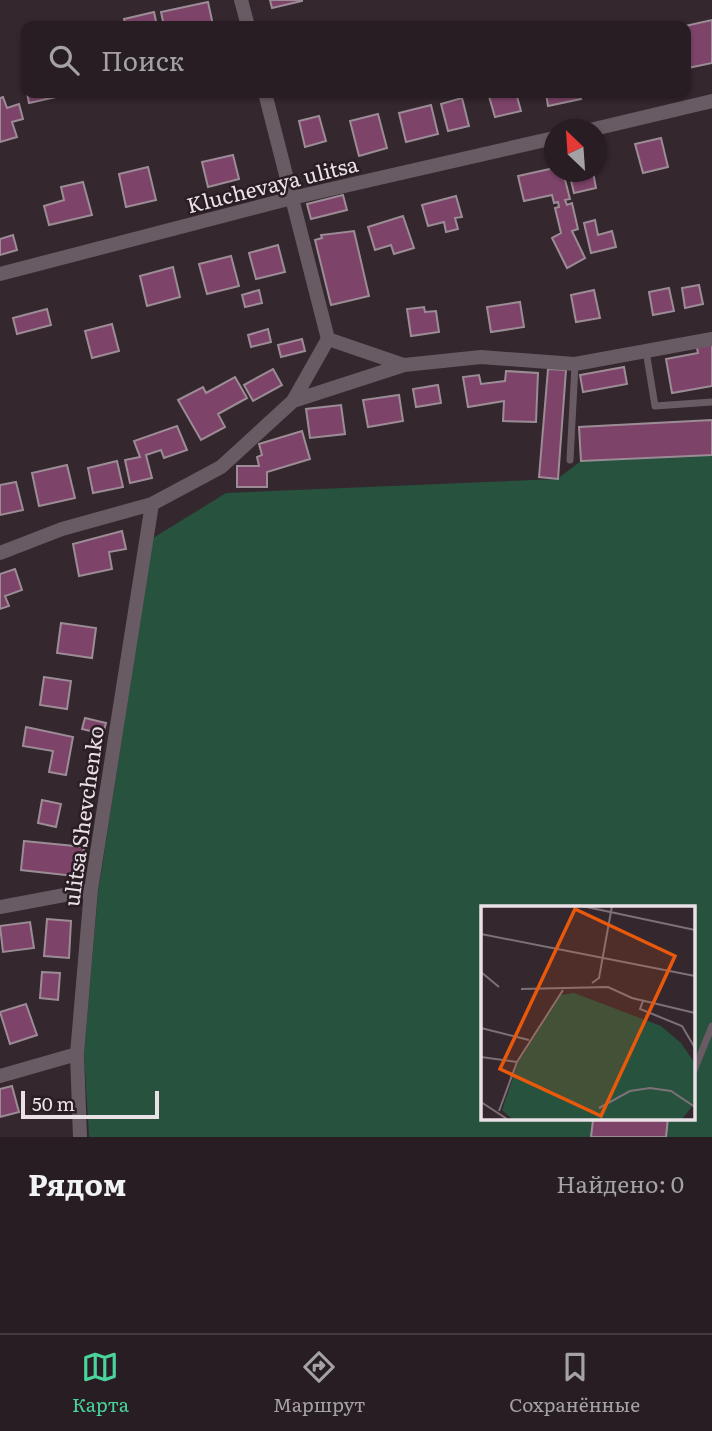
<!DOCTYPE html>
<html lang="ru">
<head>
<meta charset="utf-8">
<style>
  :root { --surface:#271d22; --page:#2f262a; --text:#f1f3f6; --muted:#a4a2a5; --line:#433b40; --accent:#49d49c }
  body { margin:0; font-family:Literata,serif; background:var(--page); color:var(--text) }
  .compass { position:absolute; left:544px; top:119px; width:63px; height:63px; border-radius:50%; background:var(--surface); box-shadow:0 2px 5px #0004; rotate:335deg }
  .scale { position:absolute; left:21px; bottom:18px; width:138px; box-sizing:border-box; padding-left:7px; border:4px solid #eae1e6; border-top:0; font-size:19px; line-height:24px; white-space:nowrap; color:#eae1e6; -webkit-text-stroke:5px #2a1e25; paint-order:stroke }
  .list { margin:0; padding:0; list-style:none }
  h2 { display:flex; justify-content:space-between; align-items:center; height:91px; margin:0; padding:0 28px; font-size:30px }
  h2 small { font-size:23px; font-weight:400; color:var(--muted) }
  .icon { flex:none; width:38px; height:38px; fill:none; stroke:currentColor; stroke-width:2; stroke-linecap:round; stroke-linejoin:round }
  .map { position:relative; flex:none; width:712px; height:1137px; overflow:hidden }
  .search { position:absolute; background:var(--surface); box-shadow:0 2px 5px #0004; left:21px; right:21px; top:21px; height:77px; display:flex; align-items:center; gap:18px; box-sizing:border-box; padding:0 24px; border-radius:14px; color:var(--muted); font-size:26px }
  .sheet { height:196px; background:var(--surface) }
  nav { display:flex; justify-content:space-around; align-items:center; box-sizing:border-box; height:98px; border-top:2px solid var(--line); background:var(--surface); font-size:19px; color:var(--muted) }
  nav a { display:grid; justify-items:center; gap:4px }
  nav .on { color:var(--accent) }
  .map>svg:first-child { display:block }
  .green { fill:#26523e; fill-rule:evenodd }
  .building { fill:#7e4369; stroke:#9b8c95; stroke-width:2 }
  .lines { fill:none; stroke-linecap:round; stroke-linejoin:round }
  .service { stroke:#695b63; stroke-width:7 }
  .minor { stroke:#695b63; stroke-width:14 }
  .labels { text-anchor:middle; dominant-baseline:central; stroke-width:5; stroke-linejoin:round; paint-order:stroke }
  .street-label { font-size:21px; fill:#eae1e6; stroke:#2a1e25 }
  .inset-road { fill:none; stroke:#7d7178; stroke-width:2 }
  .view { fill:#e8590c; fill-opacity:0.15; stroke:#e8590c; stroke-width:3.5 }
  .inset-edge { fill:none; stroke:#eae1e6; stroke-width:3.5 }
</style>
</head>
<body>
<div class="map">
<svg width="712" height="1137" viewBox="0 0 712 1137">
  <rect width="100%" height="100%" fill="#34272e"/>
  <!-- green -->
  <path class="green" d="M712 455V1137H89L84 1053 98 893 153 538 226 493 557 479 581 461ZM483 908H693V1118H483Z"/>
  <!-- building -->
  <path class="building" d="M270 0H302V1L272 8Z
    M208 2 213 25 164 26 161 12Z
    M154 12 157 26H126L124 19Z
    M712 20V63L688 68 685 26Z
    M27 93H64L65 95 29 103Z
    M488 93H516L521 111 495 117Z
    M546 93H579L581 99 548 106Z
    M3 97 7 108 19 104 23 119 12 122 17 137 0 142V98Z
    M462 98 469 126 448 131 441 104Z
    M431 105 438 134 406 142 399 113Z
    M378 114 387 148 359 156 350 121Z
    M319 116 326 141 305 147 299 121Z
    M661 138 668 167 643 173 635 144Z
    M233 155 239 179 208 187 202 162Z
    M148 167 156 200 126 207 119 174Z
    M554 168V172H563L570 199 565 200 567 205 572 203 578 229 572 231 585 258 567 268 552 238 561 233 555 208 559 207 558 202 554 203 552 195 524 201 518 176Z
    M569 172H593L596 188 574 193Z
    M83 182 92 215 49 225 44 206 64 200 61 187Z
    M343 195 347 210 311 219 307 204Z
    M456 196 462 217 455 218 458 229 446 232 444 222 428 226 422 205Z
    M403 216 414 248 394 254 391 245 375 250 368 227Z
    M595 220 598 235 612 231 616 247 591 253 584 223Z
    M354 231 369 296 331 305 315 240 322 238 321 235Z
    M13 235 17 250 0 255V239Z
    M278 245 285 272 256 279 249 253Z
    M231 256 239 286 207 294 199 264Z
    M173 267 180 297 147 306 140 276Z
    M699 285 703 304 685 308 682 288Z
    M669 288 674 311 653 315 649 292Z
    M259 290 262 303 245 307 242 295Z
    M594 290 600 318 576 322 571 295Z
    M520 302 524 327 491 332 487 307Z
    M424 307 425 312 436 311 439 332 411 336 407 309Z
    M47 309 51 325 17 334 13 318Z
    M112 324 119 351 92 358 85 331Z
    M268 329 271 342 251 347 248 335Z
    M712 338V386L672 393 666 359 698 353 696 343Z
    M302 339 305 351 281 357 278 345Z
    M624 367 627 384 583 392 580 375Z
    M273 369 282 385 253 401 244 385Z
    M548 369 566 370 558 479 539 477Z
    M506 371 538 373 536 422 503 421 504 401 468 407 463 377 479 375 481 384 505 381Z
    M235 377 247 398 218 414 225 427 201 440 178 400 203 387 206 393Z
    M438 385 441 403 416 407 413 389Z
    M399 395 403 421 368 427 363 400Z
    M341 405 345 434 310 438 306 409Z
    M712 420V455L581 461 579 427Z
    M177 426 187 450 164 458 161 450 146 455 152 478 130 483 125 460 140 457 134 441Z
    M302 431 310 459 267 472V487H237V466H259L257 457 262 455 259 444Z
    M117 461 123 487 93 493 88 468Z
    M67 465 75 498 39 506 32 473Z
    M16 482 23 510 0 515V485Z
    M122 531 126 549 109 552 112 569 79 576 73 544Z
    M15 569 22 590 5 596 9 606 0 609V574Z
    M61 623 96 628 92 658 57 653Z
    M44 677 71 681 67 709 40 705Z
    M85 718 106 723 103 734 82 729Z
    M26 727 73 737 66 775 49 772 53 751 23 746Z
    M42 800 61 804 56 827 38 823Z
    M24 841 84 847 83 861 76 860 74 876 21 870Z
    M47 919 71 921 69 958 44 956Z
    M30 922 34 948 3 952 0 926Z
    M42 972 60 973 58 1000 40 998Z
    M26 1004 37 1035 10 1044 0 1012Z
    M12 1086 19 1112 0 1117V1089Z
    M571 1118H668L666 1137H591L593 1120Z"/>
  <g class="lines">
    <!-- service -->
    <path class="service" d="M646 351 655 406 712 402
      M570 460 575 365
      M693 1073 712 1026"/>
    <!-- minor -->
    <path class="minor" d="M241 0 248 26
      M265 93 328 339 293 401
      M590 130 712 101
      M0 274 292 198 554 138
      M328 339 404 365
      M0 553 62 529 152 504 221 467 293 401 404 365 481 357 575 364 712 339
      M0 907 91 890
      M0 1076 77 1054
      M80 1137 77 1054 91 890 152 504"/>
  </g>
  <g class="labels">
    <!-- street labels -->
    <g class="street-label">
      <text transform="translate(272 183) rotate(-14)">Kluchevaya ulitsa</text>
      <text transform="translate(82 816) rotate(-82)">ulitsa Shevchenko</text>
    </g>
  </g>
  <!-- overview -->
  <g transform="translate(481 906)">
    <rect width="214" height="214" fill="#34272e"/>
    <path d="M93 87 180 120 200 137 213 156V198L201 213H31L21 204 37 157 80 89Z" fill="#26523e"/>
    <path class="inset-road" d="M101 0 214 24M0 28 214 70M0 66 18 81M111 77 118 72 131 0M40 83 127 81 151 92 214 107M162 95 159 103 201 120 214 142M0 122 48 134M0 151 36 156M0 196 26 213M118 202 149 185 169 182 190 185 214 201M18 205 36 156 82 84"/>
    <path class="view" d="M94 3 194 50 120 210 19 163Z"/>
    <rect width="214" height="214" class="inset-edge"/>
  </g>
</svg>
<svg class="compass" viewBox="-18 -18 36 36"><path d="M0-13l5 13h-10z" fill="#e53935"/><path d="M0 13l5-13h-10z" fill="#a4a2a5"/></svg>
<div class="scale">50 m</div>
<div class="search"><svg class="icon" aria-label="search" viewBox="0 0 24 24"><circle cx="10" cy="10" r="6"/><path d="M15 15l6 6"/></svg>Поиск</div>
</div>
<section class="sheet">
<h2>Рядом<small>Найдено: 0</small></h2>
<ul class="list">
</ul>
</section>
<nav>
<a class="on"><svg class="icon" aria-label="map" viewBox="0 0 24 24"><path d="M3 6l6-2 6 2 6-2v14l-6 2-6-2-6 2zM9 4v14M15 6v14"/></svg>Карта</a>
<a><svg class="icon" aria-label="directions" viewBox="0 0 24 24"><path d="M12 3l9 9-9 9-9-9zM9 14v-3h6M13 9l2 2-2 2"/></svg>Маршрут</a>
<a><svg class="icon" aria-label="saved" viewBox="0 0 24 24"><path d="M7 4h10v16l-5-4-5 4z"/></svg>Сохранённые</a>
</nav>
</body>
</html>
